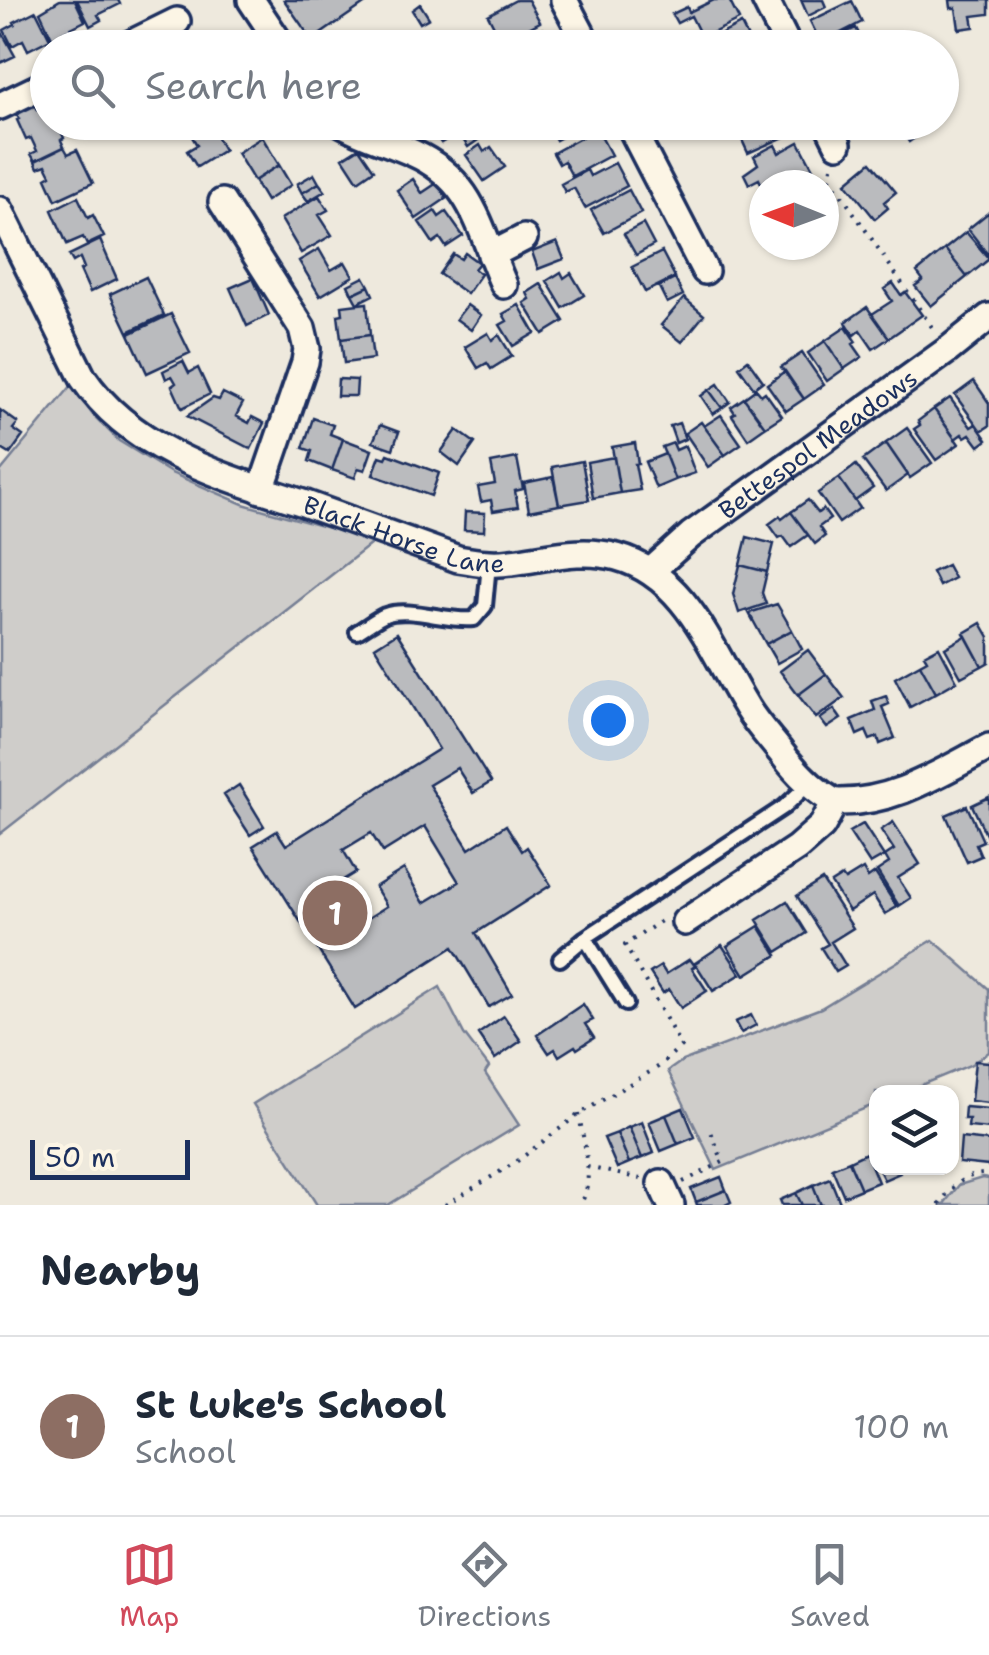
<!DOCTYPE html>
<html lang="en">
<head>
<meta charset="utf-8">
<style>
  :root { --surface:#fff; --page:#f2f2f3; --text:#1f2937; --muted:#747a83; --line:#e0e1e3; --accent:#d1495b }
  body { margin:0; font-family:"Shantell Sans",sans-serif; background:var(--page); color:var(--text) }
  .controls { position:absolute; right:30px; bottom:30px; display:grid; overflow:hidden; border-radius:20px; box-shadow:0 2px 8px #0004 }
  .controls button { width:90px; height:90px; display:grid; place-items:center; padding:0; border:0; border-bottom:2px solid var(--line); background:var(--surface); color:var(--text); font:50px sans-serif }
  .compass { position:absolute; left:749px; top:170px; width:90px; height:90px; border-radius:50%; background:var(--surface); box-shadow:0 2px 8px #0004; rotate:271deg }
  .scale { position:absolute; left:30px; bottom:25px; width:160px; box-sizing:border-box; padding-left:10px; border:5px solid #1b2f5e; border-top:0; font-size:28px; line-height:35px; white-space:nowrap; color:#1b2f5e; -webkit-text-stroke:8px #fcf5e5; paint-order:stroke }
  .you { position:absolute; left:608px; top:720px; width:35px; height:35px; margin:-25px; border:8px solid #fff; border-radius:50%; background:#1a73e8; box-shadow:0 0 0 15px #1a73e833 }
  .badge { display:grid; place-items:center; width:65px; height:65px; border-radius:50%; background:var(--accent); color:#fff; font-size:32px; font-weight:700 }
  .pin { position:absolute; translate:-50% -50%; border:5px solid #fff; box-shadow:0 2px 10px #0006 }
  .list { margin:0; padding:0; list-style:none }
  h2 { display:flex; justify-content:space-between; align-items:center; height:130px; margin:0; padding:0 40px; font-size:42px }
  h2 small { font-size:32px; font-weight:400; color:var(--muted) }
  .list li { display:grid; grid-template-columns:65px 1fr auto; gap:30px; align-items:center; box-sizing:border-box; height:180px; padding:0 40px; border-top:2px solid var(--line) }
  .list b { display:block; font-size:38px; white-space:nowrap }
  .list p { margin:0; font-size:32px; white-space:nowrap; color:var(--muted) }
  .list em { font-size:32px; font-style:normal; color:var(--muted) }
  .icon { flex:none; width:55px; height:55px; fill:none; stroke:currentColor; stroke-width:2; stroke-linecap:round; stroke-linejoin:round }
  .map { position:relative; flex:none; width:989px; height:1205px; overflow:hidden }
  .search { position:absolute; background:var(--surface); box-shadow:0 2px 8px #0004; left:30px; right:30px; top:30px; height:110px; display:flex; align-items:center; gap:25px; box-sizing:border-box; padding:0 35px; border-radius:55px; color:var(--muted); font-size:38px }
  .sheet { height:310px; background:var(--surface) }
  nav { display:flex; justify-content:space-around; align-items:center; box-sizing:border-box; height:140px; border-top:2px solid var(--line); background:var(--surface); font-size:28px; color:var(--muted) }
  nav a { display:grid; justify-items:center; gap:5px }
  nav .on { color:var(--accent) }
  .map>svg:first-child { display:block }
  .green { fill:#cfcdca; stroke:#757e94; stroke-width:2.5 }
  .building { fill:#babbbe; stroke:#1b2f5e; stroke-width:2.5; fill-rule:evenodd }
  .lines { fill:none; stroke-linecap:round; stroke-linejoin:round }
  .service-casing { stroke:#1b2f5e; stroke-width:20 }
  .minor-casing { stroke:#1b2f5e; stroke-width:32 }
  .path { stroke:#1b2f5e; stroke-width:4; stroke-dasharray:2.5 8; stroke-linecap:butt }
  .service { stroke:#fcf5e5; stroke-width:12 }
  .minor { stroke:#fcf5e5; stroke-width:25 }
  .labels { text-anchor:middle; dominant-baseline:central; stroke-width:8; stroke-linejoin:round; paint-order:stroke }
  .street-label { font-size:25px; fill:#1b2f5e; stroke:#fcf5e5 }
</style>
</head>
<body>
<div class="map">
<svg width="989" height="1205" viewBox="0 0 989 1205">
  <rect width="100%" height="100%" fill="#eee9dd"/>
  <filter id="ink" filterUnits="userSpaceOnUse"><feTurbulence type="fractalNoise" baseFrequency=".01" numOctaves="2"/><feDisplacementMap in="SourceGraphic" scale="20" xChannelSelector="R" yChannelSelector="G"/><feConvolveMatrix kernelMatrix="1 2 1 2 8 2 1 2 1" color-interpolation-filters="sRGB"/></filter>
  <g filter="url(#ink)">
    <!-- green -->
    <path class="green" d="M72 385 92 414 119 441 171 473 243 504 375 541 0 834V472Z
      M933 940 989 989V1052L970 1065 904 1092H876V1104L716 1170 668 1071 682 1061 821 1008Z
      M440 987 464 1034 489 1067 485 1073 519 1125 388 1205H317L253 1104Z
      M982 1178 989 1179V1205H943L959 1185Z"/>
    <!-- building -->
    <path class="building" d="M60 0H75L85 21 63 32 65 37 54 42 40 12Z
      M77 0H118L120 4 98 15 101 20 90 26Z
      M284 0H370L312 40Z
      M516 0H528L540 22 502 42 488 15Z
      M714 0H729L739 20 702 38 691 16 677 23 672 14 687 7 689 12Z
      M801 0H823L826 7 808 16Z
      M950 0H989V14L972 16 974 27 959 29 956 8H951Z
      M852 1 862 22 821 43 810 21Z
      M420 4 429 18 420 23 412 10Z
      M36 11 50 39 28 50 23 40 12 46 4 30 15 24 14 22Z
      M741 24 750 42 740 48H714L710 40Z
      M856 28 865 46 824 48 823 44Z
      M0 29 15 56 0 63Z
      M543 29 553 48H496L512 39 515 45Z
      M33 102 37 110 46 106 48 122H53L55 127 58 125 64 138 61 140 64 147 35 161 31 154 37 151 31 138 26 140 17 120 19 119 15 111Z
      M212 122H218L223 129 215 134 224 150 197 167 187 151 197 145 191 135Z
      M427 122H448L456 134 441 143Z
      M472 122H475L484 136 468 147 458 132Z
      M546 122H590L556 140Z
      M751 122H788L793 133 748 153 737 129Z
      M918 125 923 132 909 142 904 134Z
      M597 129 611 155 572 176 564 161 559 164 553 153Z
      M262 137 279 165 254 181 237 153Z
      M799 142 819 180 809 185H798L792 173 778 180 780 185H764V190L759 179 749 184 744 174 758 164 754 156 775 145 779 153Z
      M480 145 484 152 491 147 505 167 484 181 466 155Z
      M64 147 68 154 77 150 93 183 56 200 46 178 51 175 46 165 38 168 35 161Z
      M359 148 374 170 358 181 343 158Z
      M871 162 896 192 884 202 888 208 875 219 846 183Z
      M615 163 627 186 585 208 574 188 565 192 561 184 587 170 590 176Z
      M279 165 291 185 266 201 254 181Z
      M314 174 319 183 302 193 297 184Z
      M413 179 422 193 437 183 447 198 416 219 397 190Z
      M319 183 325 191 308 201 302 193Z
      M629 190 641 213 604 233 591 210Z
      M319 196 328 210 319 215 332 235 301 253 281 219Z
      M78 197 88 218 93 215 104 237 87 245 83 237 67 244 52 210Z
      M435 211 439 217 446 212 463 236 446 247 440 238 433 243 419 222Z
      M989 212V256L968 229Z
      M643 224 654 245 636 255 624 234Z
      M966 232 989 259 967 277 945 249Z
      M100 240 117 279 90 292 80 270 84 268 80 258 73 262 69 255Z
      M557 242 564 259 538 269 532 252Z
      M319 249 331 270 345 262 353 276 320 296 299 261Z
      M945 249 967 277 931 306 915 286 923 280 917 272Z
      M662 252 675 277 645 292 632 267Z
      M465 253 479 263 474 269 481 274 467 294 439 274 453 254 461 259Z
      M561 272 564 278 571 273 584 295 563 308 547 281Z
      M146 277 164 315 128 332 110 294Z
      M364 277 369 286 352 294 348 285Z
      M253 278 269 315 247 326 230 288Z
      M675 279 683 295 667 303 659 287Z
      M893 283 901 295 905 292 922 315 889 338 872 314 892 301 884 289Z
      M541 284 564 321 543 334 524 303 530 299 527 293Z
      M369 286 373 295 357 303 352 294Z
      M684 298 704 315 682 342 661 325Z
      M367 303 370 335 341 339 338 315 343 314 342 306Z
      M467 305 481 315 471 330 456 319Z
      M519 305 535 333 513 346 500 325 507 321 503 314Z
      M867 307 889 338 873 349 860 330 854 335 846 322Z
      M171 314 190 353 147 373 129 334Z
      M846 327 856 342 853 344 862 357 844 369 825 341Z
      M488 333 492 340 499 335 512 356 491 369 487 363 478 368 465 347Z
      M370 335 373 359 344 363 341 339Z
      M825 341 844 369 827 381 808 353Z
      M802 353 824 385 804 399 781 367Z
      M748 360 763 381 754 388 739 367Z
      M183 361 189 373 198 368 210 394 182 408 172 386 176 383 172 376 166 379 163 371Z
      M785 371 804 399 786 411 767 384Z
      M338 379 357 380 356 396H337Z
      M974 381 989 403V426L981 431 955 395Z
      M718 384 730 402 722 408 709 390Z
      M756 389 761 395 765 392 782 416 765 427 744 398Z
      M709 390 722 408 713 414 701 396Z
      M223 393 243 403 236 416 249 423 252 417 264 423 251 449 187 416 213 398 219 400Z
      M744 398 765 427 748 439 732 415 735 413 731 407Z
      M950 398 971 427 976 424 987 440 979 446 970 434 965 437 962 434 955 439 934 409Z
      M934 409 959 444 936 460 914 429 920 425 918 421Z
      M0 410 18 423 13 429 23 436 10 454 0 448Z
      M721 415 741 444 725 455 704 426Z
      M313 418 333 425 330 434 343 439 332 470 309 461 312 451 303 448Z
      M701 422 725 455 708 467 685 433Z
      M679 423 685 439 676 443 670 426Z
      M380 425 399 432 393 449 373 442Z
      M907 428 932 463 910 478 886 443Z
      M457 430 475 443 459 466 441 452Z
      M343 439 372 450 365 470 358 468 355 478 332 470Z
      M635 443 638 464H635L640 490 620 493 612 447Z
      M673 443 676 450 685 446 695 473 675 480 662 447Z
      M886 443 908 475 886 491 863 460Z
      M388 454 439 473 431 496 373 475 380 456 386 458Z
      M665 454 675 480 656 488 645 462Z
      M614 457 620 493 593 498 587 462Z
      M517 458 523 489 515 491 518 507 493 511 491 500 481 502 478 487 495 484 491 463Z
      M582 461 589 500 559 505 552 467Z
      M856 465 873 488 855 501 839 478Z
      M553 477 559 505 529 511 524 483Z
      M839 478 860 508 839 523 818 493Z
      M808 500 818 513 823 509 830 519 819 527 825 536 815 544 791 512Z
      M465 512 485 513 484 531 464 530Z
      M791 512 808 535 791 547 783 536 779 538 769 524 780 516 782 519Z
      M747 537 774 544 767 572 740 565Z
      M740 565 767 572 762 593 766 604 739 613 733 594Z
      M947 565 954 578 939 586 932 572Z
      M777 604 792 630 766 644 749 613Z
      M981 623 989 637V662L982 666 964 633Z
      M792 630 802 649 777 663 766 644Z
      M397 633 491 782 473 793 457 768 429 785 469 849 506 825 522 851 527 847 551 885 476 933 512 994 489 1007 453 947 355 1009 253 846 277 831 286 845 439 749 375 647ZM425 826 459 882 424 903 404 869 375 887 387 906 341 935 317 896 356 872 343 850 371 833 383 852Z
      M966 636 982 666 961 677 945 648Z
      M939 647 957 681 936 693 920 664 927 660 924 655Z
      M808 650 826 674 798 695 780 671Z
      M920 664 936 693 910 707 895 678Z
      M826 674 844 698 816 718 798 695Z
      M886 696 889 704 882 707 895 738 880 744 878 737 870 740 866 731 857 735 851 720 875 710 872 701Z
      M834 709 841 719 827 728 820 719Z
      M239 785 264 826 250 835 224 795Z
      M989 797V839H988L972 805Z
      M967 806 983 841 976 844 981 856 967 862 946 815Z
      M893 822 920 864 898 878 911 898 899 906 877 871 889 863 885 856 894 850 881 830Z
      M863 824 884 856 870 864 849 832Z
      M863 869 868 878 875 873 897 907 885 914 873 895 849 911 831 883 842 876 845 880Z
      M822 880 853 928 831 942 846 966 836 972 821 948 828 944 797 896Z
      M787 901 807 933 777 952 757 920Z
      M759 926 777 955 745 975 727 946Z
      M722 945 741 974 713 991 695 963Z
      M690 959 695 966 692 968 707 991 681 1008 669 989 663 993 650 973 661 966 666 974Z
      M583 1004 593 1020 585 1024 594 1038 577 1049 575 1046 559 1056 555 1049 549 1053 537 1035Z
      M751 1015 756 1025 741 1033 735 1022Z
      M504 1016 521 1041 495 1059 478 1034Z
      M975 1061 989 1062V1103L971 1101Z
      M965 1107 989 1109V1129L968 1127 969 1119H964Z
      M683 1108 695 1137 678 1144 666 1115Z
      M666 1115 678 1144 661 1151 649 1122Z
      M642 1122 654 1153 642 1158 629 1127Z
      M629 1127 642 1158 629 1163 617 1133Z
      M617 1133 629 1163 617 1168 604 1138Z
      M961 1138 989 1141V1166L959 1163Z
      M866 1153 878 1182 861 1189 849 1161Z
      M849 1161 861 1189 844 1196 832 1168Z
      M878 1168H897L900 1173 884 1180Z
      M721 1177 726 1190 696 1202 691 1189Z
      M830 1178 841 1205H821L813 1185Z
      M813 1185 821 1205H802L796 1193Z
      M726 1190 731 1202 725 1205H697L696 1202Z
      M796 1193 802 1205H782L780 1200Z"/>
    <g class="lines">
      <!-- service casing -->
      <g class="service-casing">
        <path id="service" d="M357 632C366 627 376 619 385 615 409 606 447 622 474 619L485 606 489 564
          M585 938 626 1004
          M560 959 585 938 784 807 809 784"/>
      </g>
      <!-- minor casing -->
      <g class="minor-casing">
        <g id="minor">
          <path d="M251 0 283 48"/>
          <path d="M564 0 589 48"/>
          <path d="M765 0 789 48"/>
          <path d="M122 48 177 21"/>
          <path d="M0 106 48 83"/>
          <path d="M340 122C363 136 389 142 413 153 474 180 479 229 504 285"/>
          <path d="M628 122 705 271"/>
          <path d="M827 122 838 144"/>
          <path d="M222 202 302 328 307 349 305 362 261 490"/>
          <path id="s1" d="M0 210 83 378C133 452 225 477 306 504 357 522 407 541 458 559 476 562 493 565 511 562 547 558 580 547 617 557 687 576 712 652 747 708 756 723 769 737 780 751 795 771 812 790 835 802"/>
          <path d="M491 255 524 238"/>
          <path id="s2" d="M651 571 691 535 948 350 989 317"/>
          <path d="M685 922 797 848 822 826 835 802C893 804 939 773 989 747"/>
          <path d="M661 1183 671 1205"/>
        </g>
      </g>
      <!-- path -->
      <path class="path" d="M832 167 830 178 934 330
        M579 1114C583 1142 596 1180 580 1205
        M587 1167 641 1179
        M683 1182 723 1162 710 1129
        M445 1205 516 1162 579 1114 658 1067 681 1046 625 945 661 921
        M939 1205C952 1186 964 1173 989 1174"/>
      <!-- service -->
      <use href="#service" class="service"/>
      <!-- minor -->
      <use href="#minor" class="minor"/>
    </g>
  </g>
  <g class="labels">
    <!-- street labels -->
    <g class="street-label">
      <text stroke="none"><textPath href="#s2" startOffset="210">Bettespol Meadows</textPath></text>
      <text stroke="none"><textPath href="#s1" startOffset="552">Black Horse Lane</textPath></text>
    </g>
  </g>
</svg>
<div class="controls">
<button><svg class="icon" aria-label="layers" viewBox="0 0 24 24"><path d="M12 4l9 5-9 5-9-5zM3 14l9 5 9-5"/></svg></button>
</div>
<svg class="compass" viewBox="-18 -18 36 36"><path d="M0-13l5 13h-10z" fill="#e53935"/><path d="M0 13l5-13h-10z" fill="#747a83"/></svg>
<div class="scale">50 m</div>
<div class="you"></div>
<div class="pin badge" style="left:335px;top:913px;background:#8d6e63">1</div>
<div class="search"><svg class="icon" aria-label="search" viewBox="0 0 24 24"><circle cx="10" cy="10" r="6"/><path d="M15 15l6 6"/></svg>Search here</div>
</div>
<section class="sheet">
<h2>Nearby<small></small></h2>
<ul class="list">
<li><span class="badge" style="background:#8d6e63">1</span><div><b>St Luke's School</b><p>School</p></div><em>100 m</em></li>
</ul>
</section>
<nav>
<a class="on"><svg class="icon" aria-label="map" viewBox="0 0 24 24"><path d="M3 6l6-2 6 2 6-2v14l-6 2-6-2-6 2zM9 4v14M15 6v14"/></svg>Map</a>
<a><svg class="icon" aria-label="directions" viewBox="0 0 24 24"><path d="M12 3l9 9-9 9-9-9zM9 14v-3h6M13 9l2 2-2 2"/></svg>Directions</a>
<a><svg class="icon" aria-label="saved" viewBox="0 0 24 24"><path d="M7 4h10v16l-5-4-5 4z"/></svg>Saved</a>
</nav>
</body>
</html>
